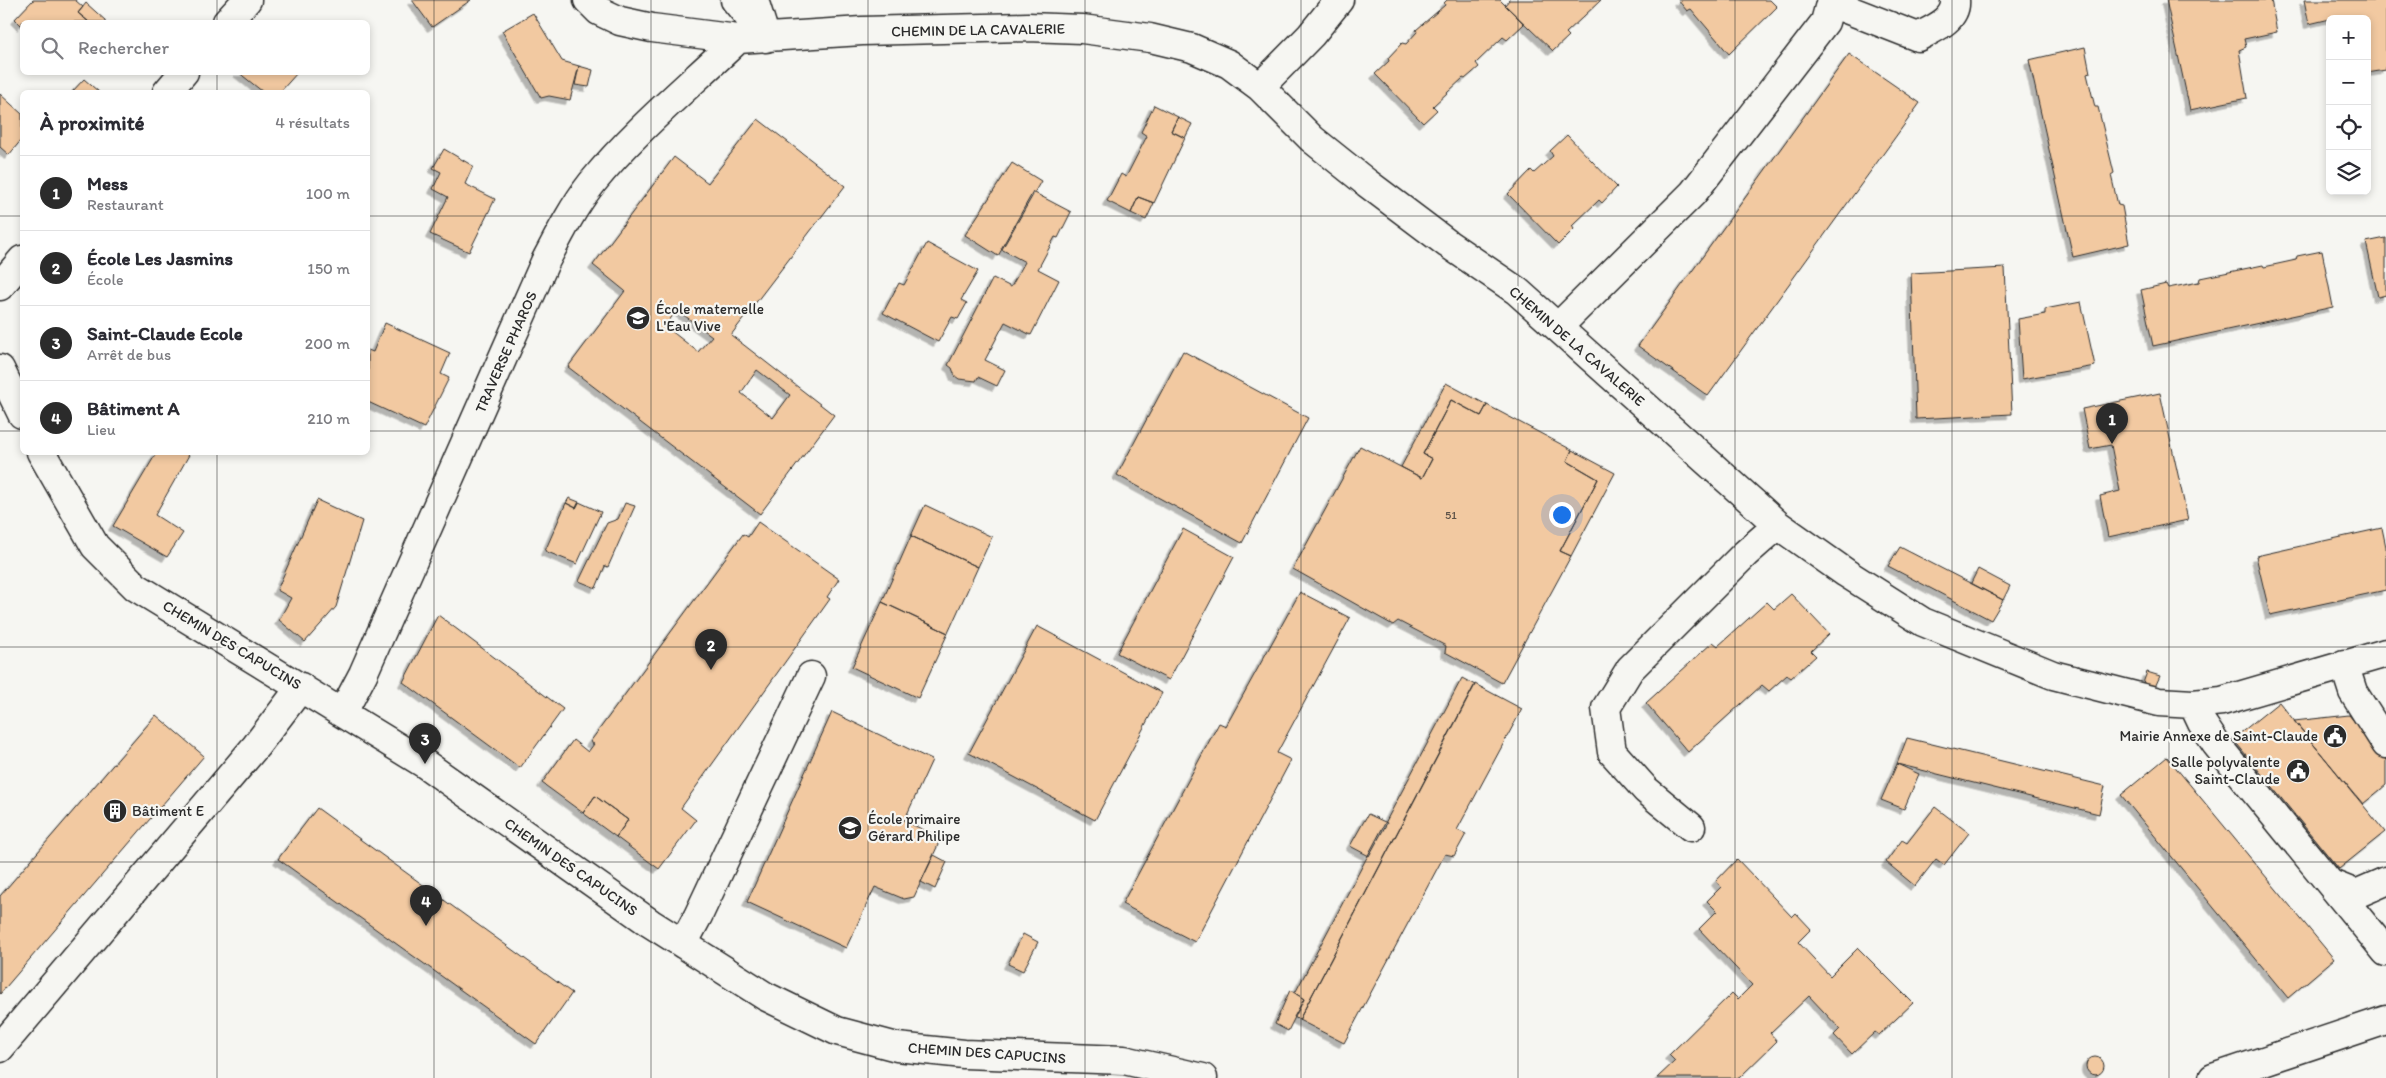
<!DOCTYPE html>
<html lang="fr">
<head>
<meta charset="utf-8">
<style>
  :root { --surface:#fff; --page:#f2f2f3; --text:#2b2b33; --muted:#7c7c81; --line:#e1e1e2; --accent:#2b2b2b }
  body { margin:0; font-family:Itim,sans-serif; background:var(--page); color:var(--text) }
  .controls { position:absolute; right:15px; top:15px; display:grid; overflow:hidden; border-radius:8px; box-shadow:0 2px 8px #0003 }
  .controls button { width:45px; height:45px; display:grid; place-items:center; padding:0; border:0; border-bottom:1px solid var(--line); background:var(--surface); color:var(--text); font:25px sans-serif }
  .you { position:absolute; left:1561px; top:514px; width:18px; height:18px; margin:-12px; border:4px solid #fff; border-radius:50%; background:#1a73e8; box-shadow:0 0 0 8px #1a73e833 }
  .badge { display:grid; place-items:center; width:32px; height:32px; border-radius:50%; background:var(--accent); color:#fff; font-size:16px; font-weight:700 }
  .pin { position:absolute; translate:-50% -41px; filter:drop-shadow(0 1px 2px #0008) }
  .pin::after { content:''; position:absolute; top:26px; width:18px; height:15px; background:inherit; clip-path:polygon(0 0,100% 0,50% 100%) }
  .list { margin:0; padding:0; list-style:none }
  h2 { display:flex; justify-content:space-between; align-items:center; height:65px; margin:0; padding:0 20px; font-size:21px }
  h2 small { font-size:16px; font-weight:400; color:var(--muted) }
  .list li { display:grid; grid-template-columns:32px 1fr auto; gap:15px; align-items:center; box-sizing:border-box; height:75px; padding:0 20px; border-top:1px solid var(--line) }
  .list b { display:block; font-size:19px; white-space:nowrap }
  .list p { margin:0; font-size:16px; white-space:nowrap; color:var(--muted) }
  .list em { font-size:16px; font-style:normal; color:var(--muted) }
  .icon { flex:none; width:28px; height:28px; fill:none; stroke:currentColor; stroke-width:2; stroke-linecap:round; stroke-linejoin:round }
  .map { position:relative; flex:none; width:2386px; height:1078px; overflow:hidden }
  .search { position:absolute; background:var(--surface); box-shadow:0 2px 8px #0003; left:20px; top:20px; width:350px; height:55px; display:flex; align-items:center; gap:12px; box-sizing:border-box; padding:0 18px; border-radius:8px; color:var(--muted); font-size:19px }
  .panel { position:absolute; background:var(--surface); box-shadow:0 2px 8px #0003; left:20px; top:90px; width:350px; height:365px; border-radius:8px }
  .map>svg:first-child { display:block }
  .building { fill:#f2c9a1; stroke:#2b2b2b; fill-rule:evenodd; filter:url(#shadow) }
  .lines { fill:none; stroke-linecap:round; stroke-linejoin:round }
  .minor-casing { stroke:#2b2b2b; stroke-width:31 }
  .minor { stroke:#f6f6f2; stroke-width:28 }
  .grid { fill:none; stroke:#2b2b2b; stroke-width:1; stroke-opacity:0.55 }
  .labels { text-anchor:middle; dominant-baseline:central; stroke-width:4.5; stroke-linejoin:round; paint-order:stroke }
  .number-label { font-size:12px; fill:#5d5248 }
  .street-label { font-size:15px; fill:#2b2b2b; stroke:#f6f6f2 }
  .poi-label { font-size:15px; fill:#2b2b2b; stroke:#f6f6f2; text-anchor:start }
</style>
</head>
<body>
<div class="map">
<svg width="2386" height="1078" viewBox="0 0 2386 1078">
  <defs>
    <filter id="shadow"><feDropShadow dx="-4.5" dy="4.5" stdDeviation="0" flood-color="#0004"/></filter>
  </defs>
  <rect width="100%" height="100%" fill="#f6f6f2"/>
  <filter id="ink" filterUnits="userSpaceOnUse"><feTurbulence type="fractalNoise" baseFrequency=".02" numOctaves="2"/><feDisplacementMap in="SourceGraphic" scale="10" xChannelSelector="R" yChannelSelector="G"/><feConvolveMatrix kernelMatrix="1 2 1 2 8 2 1 2 1" color-interpolation-filters="sRGB"/></filter>
  <g filter="url(#ink)">
    <!-- building -->
    <path class="building" d="M33 0H75L83 7 78 13 89 22H22V26L15 19Z
      M412 0H471L432 27Z
      M1447 0H1500L1524 24 1507 40 1503 37 1476 63 1479 67 1465 79 1463 78 1433 106 1437 110 1423 123 1375 74 1389 61 1388 58 1402 43 1406 44 1417 32 1416 30 1445 5 1444 3Z
      M1509 0H1601L1566 33 1569 36 1553 51 1505 5Z
      M1678 0H1770L1777 7 1729 54 1691 9 1687 11Z
      M2166 0H2271L2277 32 2244 39 2246 47 2239 50 2247 98 2190 110Z
      M2304 0H2386V70L2367 73V19H2330L2309 24Z
      M86 3 106 21 104 22H89L78 13Z
      M533 13 562 61 579 66 570 100 549 96 541 98 502 31Z
      M2085 47 2090 73 2087 74 2095 107H2098L2114 173 2111 175 2118 205 2122 206 2129 244 2073 257 2029 60Z
      M1849 54 1920 103 1708 396 1638 346Z
      M579 66 593 70 589 87 575 85Z
      M238 72H298L280 92H263Z
      M84 79 99 92H72Z
      M0 94 22 114V139L9 155 0 147Z
      M1154 105 1178 117 1171 131 1185 138 1154 203 1138 197 1131 213 1107 201 1121 174 1126 177 1147 136 1141 132Z
      M1178 117 1192 124 1185 138 1171 131Z
      M758 119 845 186 731 335 834 415 760 514 568 367 625 291 593 265 674 157 708 183ZM677 310 712 336 698 352 665 326ZM757 370 790 395 773 418 741 393Z
      M1567 135 1617 187 1602 203 1599 200 1572 226 1574 229 1558 245 1508 194 1531 170 1534 173 1553 156 1550 151Z
      M444 149 473 166 465 184 495 199 469 252 430 234 448 197 433 189 441 172 433 168Z
      M1012 163 1041 181 998 256 965 235Z
      M1033 192 1071 212 1058 238 1055 237 1038 269 1059 280 1031 335 1005 322 985 360 1005 370 997 386 978 377 976 381 959 379 955 376 952 368 948 365 993 278 1011 287 1025 262 1001 249Z
      M1138 197 1154 203 1146 220 1131 213Z
      M2386 238V295L2378 297 2366 242Z
      M927 243 978 271 961 300 967 303 958 319 952 317 938 342 883 313 899 283 904 285Z
      M2322 251 2333 307 2153 346 2141 290 2166 284 2168 288 2199 282 2200 278 2263 265 2264 267 2296 260 2297 256Z
      M2005 268 2012 414 1916 419 1911 273Z
      M2081 302 2095 366 2022 379 2018 319 2045 314V309Z
      M385 323 450 353 441 374 449 378 424 428 368 402V350L373 352Z
      M1183 351 1308 418 1242 543 1117 475Z
      M1446 383 1487 405 1481 416 1451 400 1423 454 1432 459 1422 478 1401 467Z
      M2160 393 2188 520 2108 537 2100 496 2120 491 2111 445 2090 449 2082 409Z
      M1451 400 1481 416 1487 405 1572 450 1567 461 1598 479 1560 551 1571 556 1502 683 1445 652 1446 646 1398 621 1393 625 1293 569 1360 446 1422 478 1432 459 1423 454Z
      M1572 450 1615 473 1571 556 1560 551 1598 479 1567 461Z
      M157 452H185L189 455 155 515 183 533 167 557 113 526Z
      M569 498 579 502 576 508 566 503Z
      M317 500 362 521 336 607 305 642 279 620 291 598 277 590Z
      M579 502 601 512 577 564 545 551 566 503 576 508Z
      M625 503 635 506 608 567 605 566 596 588 579 581 607 523 618 519Z
      M925 505 992 537 978 567 911 536Z
      M758 522 839 579 827 597 830 599 681 808 696 820 659 869 616 837 628 820 595 796 583 813 542 783 573 740 588 752 594 744 590 742 743 534 748 537Z
      M2382 528 2386 547V590L2270 615 2256 556Z
      M1183 529 1234 557 1169 680 1117 653Z
      M911 536 978 567 948 633 882 602Z
      M1900 547 2003 600 1991 620 1888 566Z
      M1978 569 2010 586 2003 600 1971 583Z
      M1300 592 1350 618 1277 753 1291 760 1195 942 1122 904 1219 723 1226 726Z
      M1791 594 1829 634 1811 651 1816 656 1791 678 1787 675 1769 691 1762 685 1688 752 1646 703 1713 642 1718 646 1767 602 1774 609Z
      M882 602 948 633 918 698 852 667Z
      M438 615 563 709 520 768 403 682Z
      M1037 626 1162 693 1095 820 969 753Z
      M2147 672 2160 676 2155 687 2143 683Z
      M1462 678 1475 685 1299 1020 1294 1017 1304 999 1295 993Z
      M1475 684 1522 709 1457 830 1466 834 1454 856 1445 854 1344 1043 1299 1020Z
      M2279 702 2385 832 2339 869 2233 739Z
      M832 712 932 760 904 821 935 835 938 845 914 897 904 899 875 887 846 948 747 902Z
      M156 715 204 756 0 994V896Z
      M2349 715 2386 760V785L2363 804 2294 721Z
      M1907 738 2105 786 2099 814 1897 764Z
      M2167 757 2334 959 2288 998 2121 795Z
      M1897 764 1919 774 1904 809 1881 800Z
      M595 796 628 820 616 837 583 813Z
      M1935 807 1969 833 1944 865 1936 859 1915 886 1886 862 1902 840 1907 843Z
      M317 808 572 993 536 1044 278 859Z
      M1368 814 1387 823 1369 856 1350 846Z
      M934 855 947 862 935 889 921 882Z
      M1737 859 1792 917 1796 913 1811 929 1798 942 1830 976 1858 948 1913 1003 1879 1035 1875 1032 1852 1054 1834 1035 1840 1029 1809 996 1770 1033 1777 1041 1739 1078H1657L1675 1061 1669 1055 1732 993 1738 999 1752 985 1699 929 1717 911 1707 901 1721 887 1716 881Z
      M1023 934 1038 942 1023 971 1008 964Z
      M1290 990 1304 999 1288 1031 1275 1024Z
      M2086 1066a9 9 0 1 1 18 0a9 9 0 1 1-18 0Z"/>
    <g class="lines">
      <!-- minor casing -->
      <g class="minor-casing">
        <path id="minor" d="M588 0 599 11 620 21 652 28 738 39 862 31 1028 27 1082 29 1150 38 1192 48 1229 64 1260 87 1312 139 1367 183 1448 244 1517 291 1778 525 1846 573 1923 622 2053 675 2159 702 2193 704 2222 701 2386 653
          M735 0 766 38 754 0
          M1831 3 1918 37C1933 29 1957 20 1955 0
          M227 22 247 0
          M1260 87 1311 35 1339 0
          M167 92 184 72
          M0 286 22 260
          M1558 327 1693 193 1825 22 1831 0
          M0 369 22 414
          M41 452 95 546 136 587 425 764 650 923 765 996 837 1031 897 1047 964 1054 1124 1060 1203 1078
          M2344 664 2353 692 2386 744
          M2193 704 2202 723 2216 744 2386 952
          M343 712 363 674 545 262C559 235 573 207 592 183 635 130 689 86 738 39
          M1691 827 1646 790 1612 752 1606 708 1630 669 1745 554 1778 525
          M2331 884 2356 894 2386 881
          M683 944 698 916 811 676
          M0 1048 256 746 301 687
          M2213 1078 2386 1020"/>
      </g>
      <!-- minor -->
      <use href="#minor" class="minor"/>
    </g>
  </g>
  <!-- grid -->
  <path class="grid" d="M217 0V22M434 0V1078M651 0V1078M868 0V1078M1085 0V1078M1301 0V1078M1518 0V1078M1735 0V1078M1952 0V1078M2169 0V1078M217 72V92M0 216H22M368 216H2386M0 431H22M368 431H2386M217 452V1078M0 647H2386M0 862H2386"/>
  <!-- icons -->
  <defs>
    <g id="school-disc" transform="scale(1.25)"><circle r="9.5" fill="#2b2b2b" stroke="#f6f6f2"/><path d="M0-5L7-2L0 1L-7-2ZM-4 1L0 2.5L4 1V4Q0 6-4 4Z" fill="#fff"/></g>
    <g id="civic-disc" transform="scale(1.25)"><circle r="9.5" fill="#2b2b2b" stroke="#f6f6f2"/><path d="M-.6-6.5H3V-4.5H.6V-3L4-1V1h2V6H-6V1h2V-1L-.6-3ZM-1.2 2.5V6h2.4V2.5Z" fill="#fff"/></g>
    <g id="building-disc" transform="scale(1.25)"><circle r="9.5" fill="#2b2b2b" stroke="#f6f6f2"/><path d="M-4-6H4V6H1V3H-1V6H-4ZM-2.5-4.3h1.7v1.8h-1.7ZM.8-4.3h1.7v1.8H.8ZM-2.5-1h1.7V.8h-1.7ZM.8-1h1.7V.8H.8Z" fill="#fff"/></g>
  </defs>
  <g fill-rule="evenodd">
    <use href="#school-disc" x="638" y="318"/>
    <use href="#civic-disc" x="2335" y="736"/>
    <use href="#civic-disc" x="2298" y="771"/>
    <use href="#building-disc" x="115" y="811"/>
    <use href="#school-disc" x="850" y="828"/>
  </g>
  <g class="labels">
    <!-- number labels -->
    <g class="number-label">
      <text x="1451" y="515">51</text>
    </g>
    <!-- street labels -->
    <g class="street-label">
      <text transform="translate(978 30) rotate(-1)">CHEMIN DE LA CAVALERIE</text>
      <text transform="translate(1577 346) rotate(41)">CHEMIN DE LA CAVALERIE</text>
      <text transform="translate(506 352) rotate(-66)">TRAVERSE PHAROS</text>
      <text transform="translate(232 645) rotate(31)">CHEMIN DES CAPUCINS</text>
      <text transform="translate(571 867) rotate(35)">CHEMIN DES CAPUCINS</text>
      <text transform="translate(987 1053) rotate(4)">CHEMIN DES CAPUCINS</text>
    </g>
    <!-- poi labels -->
    <g class="poi-label">
      <text x="656" y="309">École maternelle<tspan x="656" dy="17">L'Eau Vive</tspan></text>
      <text x="2318" y="736" text-anchor="end">Mairie Annexe de Saint-Claude</text>
      <text x="2280" y="762" text-anchor="end">Salle polyvalente<tspan x="2280" dy="17">Saint-Claude</tspan></text>
      <text x="132" y="811">Bâtiment E</text>
      <text x="868" y="819">École primaire<tspan x="868" dy="17">Gérard Philipe</tspan></text>
    </g>
  </g>
</svg>
<div class="controls">
<button>+</button>
<button>−</button>
<button><svg class="icon" aria-label="locate" viewBox="0 0 24 24"><circle cx="12" cy="12" r="6"/><path d="M12 2v4M12 18v4M2 12h4M18 12h4"/></svg></button>
<button><svg class="icon" aria-label="layers" viewBox="0 0 24 24"><path d="M12 4l9 5-9 5-9-5zM3 14l9 5 9-5"/></svg></button>
</div>
<div class="you"></div>
<div class="pin badge" style="left:2112px;top:444px">1</div>
<div class="pin badge" style="left:711px;top:670px">2</div>
<div class="pin badge" style="left:425px;top:764px">3</div>
<div class="pin badge" style="left:426px;top:926px">4</div>
<div class="search"><svg class="icon" aria-label="search" viewBox="0 0 24 24"><circle cx="10" cy="10" r="6"/><path d="M15 15l6 6"/></svg>Rechercher</div>
<section class="panel">
<h2>À proximité<small>4 résultats</small></h2>
<ul class="list">
<li><span class="badge">1</span><div><b>Mess</b><p>Restaurant</p></div><em>100 m</em></li>
<li><span class="badge">2</span><div><b>École Les Jasmins</b><p>École</p></div><em>150 m</em></li>
<li><span class="badge">3</span><div><b>Saint-Claude Ecole</b><p>Arrêt de bus</p></div><em>200 m</em></li>
<li><span class="badge">4</span><div><b>Bâtiment A</b><p>Lieu</p></div><em>210 m</em></li>
</ul>
</section>
</div>
</body>
</html>
